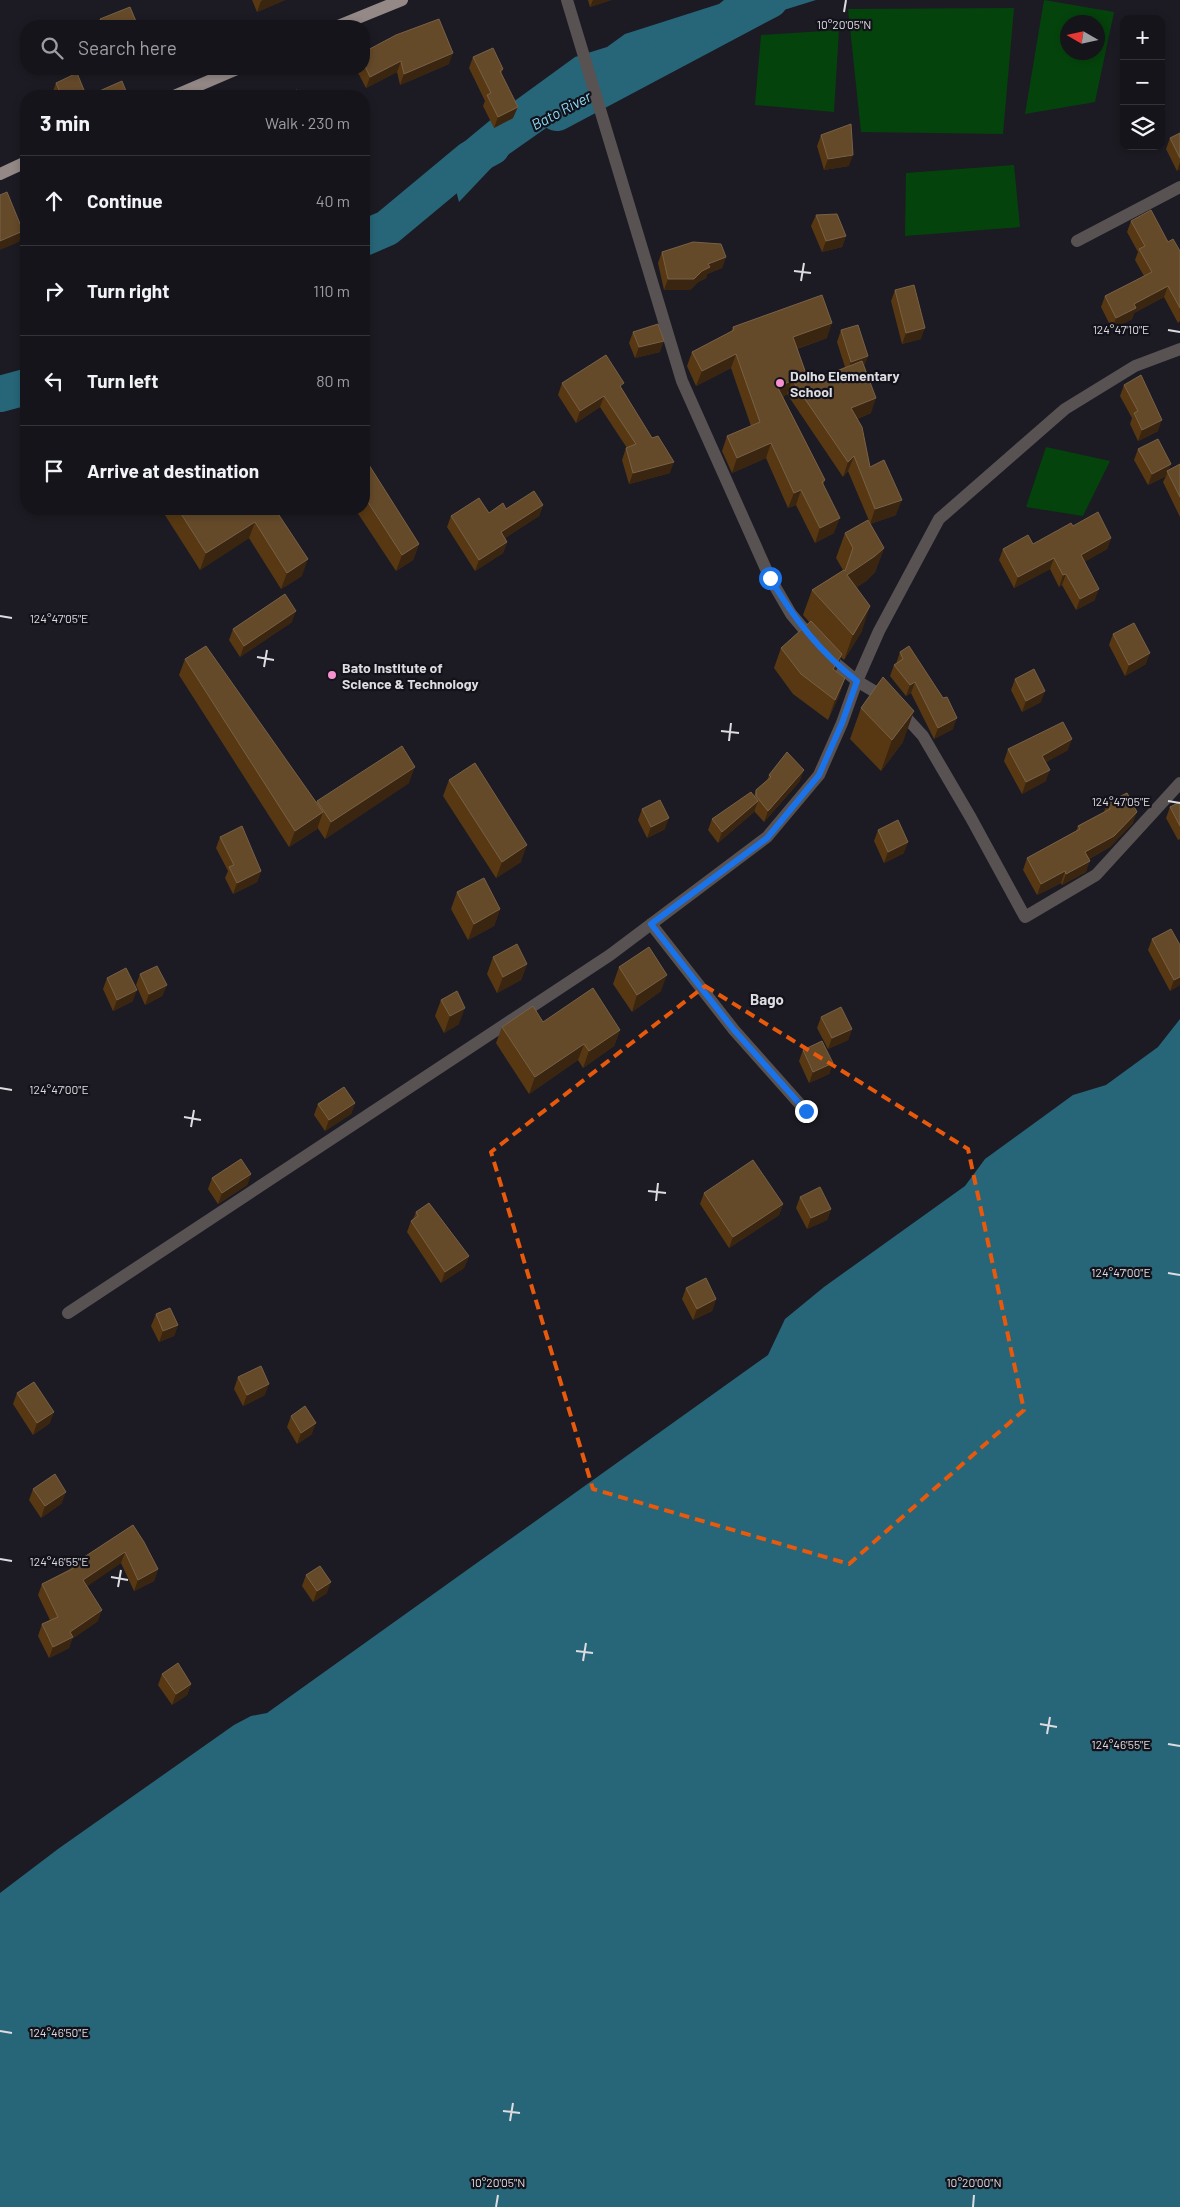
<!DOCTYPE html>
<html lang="en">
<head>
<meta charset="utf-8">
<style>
  :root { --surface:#15141a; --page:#222127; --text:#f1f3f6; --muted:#9d9ea2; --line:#343339 }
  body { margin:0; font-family:Barlow,sans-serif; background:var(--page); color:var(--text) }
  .controls { position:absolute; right:15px; top:15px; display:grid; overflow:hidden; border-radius:10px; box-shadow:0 2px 8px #0003 }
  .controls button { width:45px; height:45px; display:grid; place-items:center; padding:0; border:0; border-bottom:1px solid var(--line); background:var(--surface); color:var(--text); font:25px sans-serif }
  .compass { position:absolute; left:1060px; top:15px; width:45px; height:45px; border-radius:50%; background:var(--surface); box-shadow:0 2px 8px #0003; rotate:279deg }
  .stop { position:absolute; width:15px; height:15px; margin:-11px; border:4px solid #1a73e8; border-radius:50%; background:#fff }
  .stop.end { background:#1a73e8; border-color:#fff; box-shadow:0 1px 5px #0008 }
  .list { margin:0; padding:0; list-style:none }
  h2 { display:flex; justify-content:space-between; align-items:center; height:65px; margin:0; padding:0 20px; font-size:21px }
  h2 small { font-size:16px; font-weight:400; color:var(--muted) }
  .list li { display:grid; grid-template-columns:32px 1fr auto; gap:15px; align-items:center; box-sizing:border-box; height:90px; padding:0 20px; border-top:1px solid var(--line) }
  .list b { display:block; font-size:19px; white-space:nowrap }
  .list em { font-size:16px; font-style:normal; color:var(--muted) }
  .icon { flex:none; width:28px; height:28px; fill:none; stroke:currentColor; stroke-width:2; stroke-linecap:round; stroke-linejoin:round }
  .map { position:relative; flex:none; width:1180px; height:2207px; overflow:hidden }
  .search { position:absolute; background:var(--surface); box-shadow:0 2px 8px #0003; left:20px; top:20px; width:350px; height:55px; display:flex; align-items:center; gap:12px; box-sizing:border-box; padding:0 18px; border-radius:20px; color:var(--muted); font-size:19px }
  .panel { position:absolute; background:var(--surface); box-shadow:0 2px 8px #0003; left:20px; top:90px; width:350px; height:425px; border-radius:20px }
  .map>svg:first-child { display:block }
  .green { fill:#05430c; fill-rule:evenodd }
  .water { fill:#276679 }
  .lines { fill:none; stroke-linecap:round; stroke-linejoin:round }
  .river { stroke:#276679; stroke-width:36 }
  .minor { stroke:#585252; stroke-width:12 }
  .primary { stroke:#948987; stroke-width:12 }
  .wall { fill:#573813 }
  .shaded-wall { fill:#392510 }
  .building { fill:#654a2a; stroke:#786146 }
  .route { stroke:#1a73e8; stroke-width:6 }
  .marked { fill:none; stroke:#e8590c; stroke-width:4; stroke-dasharray:10 6; stroke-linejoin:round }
  .ticks { fill:none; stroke:#dcdce1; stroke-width:2 }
  .poi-dot { fill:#f790ce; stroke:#13121a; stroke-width:2 }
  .labels { text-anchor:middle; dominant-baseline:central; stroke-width:4.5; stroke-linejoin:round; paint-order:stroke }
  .poi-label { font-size:14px; font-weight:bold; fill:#dcdce1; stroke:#13121a; text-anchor:start }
  .water-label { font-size:15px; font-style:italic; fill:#8adcf7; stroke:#13121a }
  .neighbourhood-label { font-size:15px; font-weight:bold; fill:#dcdce1; stroke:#13121a }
  .ticks-label { font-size:12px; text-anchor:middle; fill:#dcdce1; stroke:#13121a; stroke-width:4.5; stroke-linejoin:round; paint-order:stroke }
</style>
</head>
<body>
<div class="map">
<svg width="1180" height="2207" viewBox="0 0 1180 2207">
  <rect width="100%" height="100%" fill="#1c1b23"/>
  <!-- green -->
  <path class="green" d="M1044 0 1114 12 1095 102 1025 114ZM1098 22V52H1068V22Z
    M1014 8 1003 134 861 132 848 9Z
    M839 30 834 112 755 105 761 35Z
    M1014 165 1020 227 905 236 906 173Z
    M1046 447 1110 461 1083 516 1026 507Z"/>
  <!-- water -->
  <path class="water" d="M724 0H816L722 29 704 42 671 52 654 65 607 81 586 100 495 164 459 202 447 156 505 108 575 57 607 47 625 34 719 4Z
    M1180 1019V2207H0V1893L58 1849 234 1725 251 1716 267 1713 768 1355 785 1319 824 1287 965 1186 985 1159 1073 1095 1106 1085 1158 1047Z"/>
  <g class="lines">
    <!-- river -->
    <path class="river" d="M557 113 770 0
      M364 238 387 228 470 159 492 147
      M0 394 26 387"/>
    <!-- minor -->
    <path class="minor" d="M567 0 682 381 770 578 791 614 813 640
      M1077 241 1180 187
      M826 655 857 681 879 631 939 519 1065 409 1135 366 1180 349
      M651 924 734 1030 806 1111
      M68 1313 610 955 767 837 819 775 842 723 857 681 892 702 923 736 971 818 1025 917 1096 875 1180 783"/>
    <!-- primary -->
    <path class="primary" d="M338 26 402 0
      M174 96 237 69
      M0 174 26 162"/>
  </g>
  <!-- wall -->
  <path class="wall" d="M252 0H285L257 12Z
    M588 0H611L590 7Z
    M100 19 138 26H98Z
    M364 52 449 64 400 85 397 72 366 88 356 69H364Z
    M473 57 503 69 501 74 513 118 494 128 483 106 485 101 469 68Z
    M56 83 86 95V96H53L52 94Z
    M1180 133V169L1177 171 1166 149 1170 138Z
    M821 135 849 166 824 170 817 146Z
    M816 215 846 236 842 247 822 252 811 226Z
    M1131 221 1168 242 1180 251V321L1178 323 1164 297 1134 313 1132 319 1112 329 1101 307 1105 296 1144 276 1135 260 1138 252 1127 232Z
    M662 252 726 257 722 268 707 274 706 278 698 282 690 290H664L658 263Z
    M895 290 921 339 902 344 891 301Z
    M733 327 827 338 797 349 809 382 845 367 837 342 841 330 864 367 871 413 857 419 870 467 896 515 870 524 884 548 875 572 866 581 857 587 862 631 844 660 841 657 836 671 845 678 838 698 828 720 793 694 774 668 781 648 810 623 803 615 812 590 843 570 836 558 845 533 870 523 848 471 843 477 787 394 783 397 825 480 823 485 834 533 815 543 796 505 788 508 766 458 732 473 722 451 727 436 751 426 731 368 696 386 687 366 692 352 731 332Z
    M633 332 660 352 635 358 629 343Z
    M562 383 622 389 670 473 629 484 622 460 626 448H627L600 407 576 423 558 395Z
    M1124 385 1158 431 1138 441 1130 424 1132 418 1120 396Z
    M1138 449 1171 464 1168 470 1180 464V517L1163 482 1166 476 1148 485 1134 460Z
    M364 457 419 544 413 560 396 571 355 509H364Z
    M543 505 539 516 505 538 507 542 503 553 475 571 447 527 451 516 489 513 506 509Z
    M164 509H275L302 576 281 589 249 538 200 570 163 512Z
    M1073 526 1111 538 1107 549 1084 562 1095 600 1076 610 1062 585 1059 587 1050 569 1014 588 999 560 1003 549 1033 544Z
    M292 622 240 657 229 640 233 629Z
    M1113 634 1146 664 1125 676 1109 645Z
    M900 652 953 729 934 739 911 693 906 696 890 676 894 665 896 664Z
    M185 659 316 803 317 801 409 783 325 839 317 827V829L289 847 179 675Z
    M1015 679 1041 702 1022 712 1011 690Z
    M861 708 903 742 881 771 850 739Z
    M1008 749 1068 750 1046 762V781L1022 794 1004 761Z
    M769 775 800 781 764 822 754 811V812L718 843 708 830 712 819 754 796 756 790 767 781Z
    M449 780 521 862 496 878 443 796Z
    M1180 802V839L1178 840 1166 818 1170 807Z
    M1107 803 1133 823 1110 847 1089 859 1086 872 1062 885 1061 883 1037 895 1023 870 1027 858 1076 831 1078 826 1104 812Z
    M642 809 665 829 647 838 638 820Z
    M878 830 904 853 884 863 874 841Z
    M220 837 261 871 257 882 233 894 225 878 228 871 216 848Z
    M457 892 500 909 494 926 468 940 451 909Z
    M1152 939 1180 945V985L1170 991 1148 950Z
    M493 957 527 964 521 980 497 993 487 974Z
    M619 967 661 991 632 1012 613 984Z
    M140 974 167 985 162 996 145 1005 136 985Z
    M107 978 133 1001 113 1011 103 989Z
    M441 1000 459 1024 444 1033 435 1016Z
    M821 1017 852 1029 848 1040 828 1049 817 1028Z
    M502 1027 620 1030 614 1046 583 1068 578 1060 529 1094 496 1043Z
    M803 1050 833 1063 829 1074 809 1083 799 1061Z
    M355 1103 351 1114 325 1131 314 1115 318 1104Z
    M251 1174 247 1185 218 1204 208 1189 212 1178Z
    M704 1193 783 1204 779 1215 729 1248 700 1204Z
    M800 1197 831 1209 827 1220 807 1229 796 1208Z
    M416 1212 469 1256 464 1268 441 1283 407 1232 411 1221 413 1219Z
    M686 1288 716 1299 712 1311 693 1320 682 1299Z
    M156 1314 178 1325 174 1336 159 1342 151 1326Z
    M238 1377 265 1395 243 1406 234 1389Z
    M17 1393 50 1423 33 1435 13 1404Z
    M291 1416 312 1434 297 1444 287 1427Z
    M33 1489 62 1503 41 1518 29 1500Z
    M133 1525 158 1569 154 1581 134 1591 121 1563 87 1586 98 1621 72 1639 69 1648 49 1658 38 1636 42 1624 50 1620 38 1595 42 1584 70 1569 72 1565Z
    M306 1575 327 1593 313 1602 302 1586Z
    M162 1674 191 1684 187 1695 172 1705 158 1685Z"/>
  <!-- shaded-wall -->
  <path class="shaded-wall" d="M263 0H285L257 12 261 1Z
    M593 0H611L590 7Z
    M453 53 449 64 400 85 404 74Z
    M401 61 397 72 366 88 370 77Z
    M518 107 513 118 494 128 498 117Z
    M853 155 849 166 824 170 828 159Z
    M1180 162V169L1177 171Z
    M23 231 19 242 0 250V241Z
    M846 236 842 247 822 252 826 241Z
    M726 257 722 268 707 274 706 278 698 282 690 290H664L668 279Z
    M1168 286 1164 297 1134 313 1132 319 1112 329 1116 318 1134 304Z
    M832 323 827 338 787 352 793 337Z
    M925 328 921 339 902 344 906 333Z
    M664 341 660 352 635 358 639 347Z
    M736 354 731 368 696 386 702 371Z
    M868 356 864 367 847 373 851 362Z
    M792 380 787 394 773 403 778 388Z
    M604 396 600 407 576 423 580 411Z
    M876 398 871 413 846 423 851 408Z
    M1162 420 1158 431 1138 441 1142 430Z
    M771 443 766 458 732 473 737 458Z
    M367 445 364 455V447Z
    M854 456 848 471 843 477 848 462Z
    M674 462 670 473 629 484 633 473Z
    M1171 464 1166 476 1148 485 1152 474Z
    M801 490 796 505 788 508 794 493Z
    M902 500 896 515 870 524 875 509Z
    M543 505 539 516 497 543 501 532Z
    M840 518 834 533 815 543 820 528Z
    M255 522 249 538 200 570 206 553Z
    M1111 538 1107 549 1077 566 1081 555Z
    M507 542 503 553 475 571 479 560Z
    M419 544 413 560 396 571 402 555Z
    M884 548 875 572 866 581 838 600 847 575Z
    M1054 558 1050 569 1014 588 1018 577Z
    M308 559 302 576 281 589 287 573Z
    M1066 574 1062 585 1059 587 1063 575Z
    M1099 589 1095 600 1076 610 1080 599Z
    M870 606 862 631 844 660 853 635Z
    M296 611 292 622 240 657 244 646Z
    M1150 653 1146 664 1125 676 1129 665Z
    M842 654 835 674 833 669Z
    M845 678 838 698 828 720 835 700Z
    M915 682 911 693 906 696 910 685Z
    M1045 691 1041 702 1022 712 1026 701Z
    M914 711 903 742 881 771 892 740Z
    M957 718 953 729 934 739 938 728Z
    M1072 739 1068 750 1038 767 1042 756Z
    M415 767 409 783 325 839 331 822Z
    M804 770 800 781 764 822 768 811Z
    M1050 770 1046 781 1022 794 1026 782Z
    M758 801 754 812 718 843 722 832Z
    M323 812 317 829 289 847 295 831Z
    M1137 812 1133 823 1110 847 1081 863 1085 852Z
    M669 818 665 829 647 838 651 827Z
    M908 842 904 853 884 863 888 852Z
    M527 845 521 862 496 878 502 862Z
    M1090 861 1086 872 1062 885 1066 874Z
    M261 871 257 882 233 894 237 883Z
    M1065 871 1061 883 1037 895 1041 884Z
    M500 909 494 926 468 940 474 924Z
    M527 964 521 980 497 993 503 977Z
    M667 975 661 991 632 1012 637 995Z
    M1180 977V985L1170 991 1174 980Z
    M167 985 162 996 145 1005 149 994Z
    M137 990 133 1001 113 1011 117 1000Z
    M465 1008 459 1024 444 1033 450 1016Z
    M852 1029 848 1040 828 1049 832 1038Z
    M620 1030 614 1046 583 1068 589 1051Z
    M584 1044 578 1060 529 1094 535 1077Z
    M833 1063 829 1074 809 1083 813 1072Z
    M355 1103 351 1114 325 1131 329 1120Z
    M251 1174 247 1185 218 1204 222 1193Z
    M783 1204 779 1215 729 1248 733 1237Z
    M831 1209 827 1220 807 1229 811 1218Z
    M469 1256 464 1268 441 1283 445 1272Z
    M716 1299 712 1311 693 1320 697 1309Z
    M178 1325 174 1336 159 1342 163 1331Z
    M269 1384 265 1395 243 1406 247 1395Z
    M54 1412 50 1423 33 1435 37 1423Z
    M316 1423 312 1434 297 1444 301 1433Z
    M66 1492 62 1503 41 1518 45 1506Z
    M125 1552 121 1563 79 1592 83 1580Z
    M158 1569 154 1581 134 1591 138 1580Z
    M331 1582 327 1593 313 1602 317 1591Z
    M102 1610 98 1621 72 1639 69 1648 49 1658 53 1647 70 1632Z
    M191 1684 187 1695 172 1705 176 1694Z"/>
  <!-- building -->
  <path class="building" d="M130 7 138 26H103L100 19Z
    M439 19 453 53 404 74 401 61 370 77 364 64V52L396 35Z
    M493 48 503 69 500 71 518 107 498 117 487 95 491 93 473 57Z
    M77 73 86 95 83 96H62L56 83Z
    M122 81 128 96H96L95 93Z
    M297 90 300 96H283Z
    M851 124 853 155 828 159 821 135Z
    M1180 133V158L1170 138Z
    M7 192 23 231 0 241V195Z
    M1151 210 1168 242 1173 239 1180 251V308L1168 286 1134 304 1136 308 1116 318 1105 296 1152 272 1139 249 1145 246 1131 221Z
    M837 214 846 236 826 241 816 215Z
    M693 242 721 244 726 257 708 264 710 267 702 271 694 279H668L662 252Z
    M914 285 925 328 906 333 895 290Z
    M822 295 832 323 793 337 809 382 862 361 876 398 851 408 862 427 870 467 884 460 902 500 875 509 854 456 848 462 792 380 778 388 825 480 822 482 840 518 820 528 801 490 794 493 771 443 737 458 727 436 760 422 736 354 702 371 692 352 734 330 733 327Z
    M658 324 664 341 639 347 633 332Z
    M858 325 868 356 851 362 841 330Z
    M606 355 624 383 620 386 652 438 658 436 674 462 633 473 626 448 636 444 604 396 580 411 562 383Z
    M1141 375 1162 420 1142 430 1134 413 1138 411 1124 385Z
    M364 439 367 445 364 447Z
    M1158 439 1171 464 1152 474 1138 449Z
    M364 457 419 544 402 555 364 496Z
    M1180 464V497L1167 471Z
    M534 491 543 505 501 532 507 542 479 560 451 516 479 498 489 513 503 503 506 509Z
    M178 509H275L308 559 287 573 255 522 206 553Z
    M1098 512 1111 538 1081 555 1099 589 1080 599 1066 574 1063 575 1054 558 1018 577 1003 549 1028 535 1033 544 1071 523 1073 526Z
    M868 520 884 548 875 556 847 575 870 606 853 635 812 590 844 570 845 571 853 548 845 533Z
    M285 594 296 611 244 646 233 629Z
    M811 621 842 654 833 669 845 678 835 700 801 674 781 648Z
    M1134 623 1150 653 1129 665 1113 634Z
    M206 646 323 812 295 831 185 659Z
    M909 646 943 698 947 697 957 718 938 728 915 682 910 685 894 665 903 659 900 652Z
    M1034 669 1045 691 1026 701 1015 679Z
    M883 677 914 711 892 740 861 708Z
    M1063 722 1072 739 1042 756 1050 770 1026 782 1008 749Z
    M402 746 415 767 331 822 317 801Z
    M787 752 804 770 768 811 756 796V790L771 777 769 775Z
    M475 763 527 845 502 862 449 780Z
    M751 792 758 801 722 832 712 819Z
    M1127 793 1137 812 1114 836 1085 852 1090 861 1066 874 1065 871 1041 884 1027 858 1080 829 1078 826 1110 809 1107 803Z
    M660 800 669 818 651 827 642 809Z
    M1180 802V826L1170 807Z
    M898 820 908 842 888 852 878 830Z
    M242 826 261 871 237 883 229 867 234 865 220 837Z
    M484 878 500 909 474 924 457 892Z
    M1171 929 1180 945V977L1174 980 1152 939Z
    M517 944 527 964 503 977 493 957Z
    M649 947 667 975 637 995 619 967Z
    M157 966 167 985 149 994 140 974Z
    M126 968 137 990 117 1000 107 978Z
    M593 988 620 1030 589 1051 584 1044 535 1077 502 1027 533 1006 543 1022Z
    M457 991 465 1008 450 1016 441 1000Z
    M841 1007 852 1029 832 1038 821 1017Z
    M822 1041 833 1063 813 1072 803 1050Z
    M344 1087 355 1103 329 1120 318 1104Z
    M241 1159 251 1174 222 1193 212 1178Z
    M753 1160 783 1204 733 1237 704 1193Z
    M820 1187 831 1209 811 1218 800 1197Z
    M429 1203 469 1256 445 1272 411 1221 418 1216 416 1212Z
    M706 1278 716 1299 697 1309 686 1288Z
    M170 1308 178 1325 163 1331 156 1314Z
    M261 1366 269 1384 247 1395 238 1377Z
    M34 1382 54 1412 37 1423 17 1393Z
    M305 1406 316 1423 301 1433 291 1416Z
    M55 1474 66 1492 45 1506 33 1489Z
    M133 1525 144 1542 158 1569 138 1580 125 1552 83 1580 102 1610 70 1632 73 1637 53 1647 42 1624 58 1617 42 1584 74 1568 72 1565Z
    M320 1566 331 1582 317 1591 306 1575Z
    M178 1663 191 1684 176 1694 162 1674Z"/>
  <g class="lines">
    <!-- route -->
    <path class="route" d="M770 578C794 619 820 652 857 681L842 723 819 775 767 838 651 924 734 1030 806 1111"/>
  </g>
  <!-- marked area -->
  <path class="marked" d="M705 986 968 1149 1024 1410 849 1564 593 1489 491 1152Z"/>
  <!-- ticks -->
  <path class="ticks" d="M844 12 846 0M794 271 811 273M801 281 804 263M1168 330 1180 332M0 616 12 618M257 657 274 660M264 667 267 650M721 731 739 733M729 741 731 723M1168 801 1180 803M0 1088 12 1090M184 1117 201 1120M191 1127 194 1110M648 1191 666 1193M656 1201 658 1183M1168 1273 1180 1275M0 1559 12 1561M111 1577 128 1580M118 1587 121 1570M576 1651 593 1653M583 1661 586 1643M1040 1724 1057 1727M1047 1734 1050 1717M1168 1744 1180 1746M0 2031 12 2033M503 2111 520 2113M510 2121 513 2103M496 2207 498 2195M973 2207 974 2195"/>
  <!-- markers -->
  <g class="poi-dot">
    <circle cx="780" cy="383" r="5"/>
    <circle cx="332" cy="675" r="5"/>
  </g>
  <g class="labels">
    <!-- poi labels -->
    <g class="poi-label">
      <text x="790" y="375">Dolho Elementary<tspan x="790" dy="16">School</tspan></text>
      <text x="342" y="667">Bato Institute of<tspan x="342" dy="16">Science &amp; Technology</tspan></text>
    </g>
    <!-- water labels -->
    <g class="water-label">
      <text transform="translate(561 110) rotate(-28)">Bato River</text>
    </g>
    <!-- neighbourhood labels -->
    <g class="neighbourhood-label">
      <text x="767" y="999">Bago</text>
    </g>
  </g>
  <g class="ticks-label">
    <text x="844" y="29">10°20'05"N</text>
    <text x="1121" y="334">124°47'10"E</text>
    <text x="59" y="623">124°47'05"E</text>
    <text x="1121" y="806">124°47'05"E</text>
    <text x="59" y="1094">124°47'00"E</text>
    <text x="1121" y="1277">124°47'00"E</text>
    <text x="59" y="1566">124°46'55"E</text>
    <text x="1121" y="1749">124°46'55"E</text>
    <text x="59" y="2037">124°46'50"E</text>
    <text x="498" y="2187">10°20'05"N</text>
    <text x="974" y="2187">10°20'00"N</text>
  </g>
</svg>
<div class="controls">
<button>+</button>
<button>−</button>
<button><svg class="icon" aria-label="layers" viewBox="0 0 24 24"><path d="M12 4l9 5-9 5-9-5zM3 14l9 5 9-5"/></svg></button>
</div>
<svg class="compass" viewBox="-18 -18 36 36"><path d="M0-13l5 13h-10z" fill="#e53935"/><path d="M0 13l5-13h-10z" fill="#9d9ea2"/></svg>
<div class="stop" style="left:770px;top:578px"></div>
<div class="stop end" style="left:806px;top:1111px"></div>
<div class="search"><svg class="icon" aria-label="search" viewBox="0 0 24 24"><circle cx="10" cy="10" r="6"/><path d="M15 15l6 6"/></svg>Search here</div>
<section class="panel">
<h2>3 min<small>Walk · 230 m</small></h2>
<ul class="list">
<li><svg class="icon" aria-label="ahead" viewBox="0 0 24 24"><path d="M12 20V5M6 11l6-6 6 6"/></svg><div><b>Continue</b></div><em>40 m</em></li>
<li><svg class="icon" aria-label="right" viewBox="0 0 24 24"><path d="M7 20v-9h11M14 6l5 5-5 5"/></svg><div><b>Turn right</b></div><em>110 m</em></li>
<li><svg class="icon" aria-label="left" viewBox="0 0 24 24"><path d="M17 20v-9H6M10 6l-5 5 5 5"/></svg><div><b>Turn left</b></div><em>80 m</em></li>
<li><svg class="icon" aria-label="arrive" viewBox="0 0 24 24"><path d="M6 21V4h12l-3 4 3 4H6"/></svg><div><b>Arrive at destination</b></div></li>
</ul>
</section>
</div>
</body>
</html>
